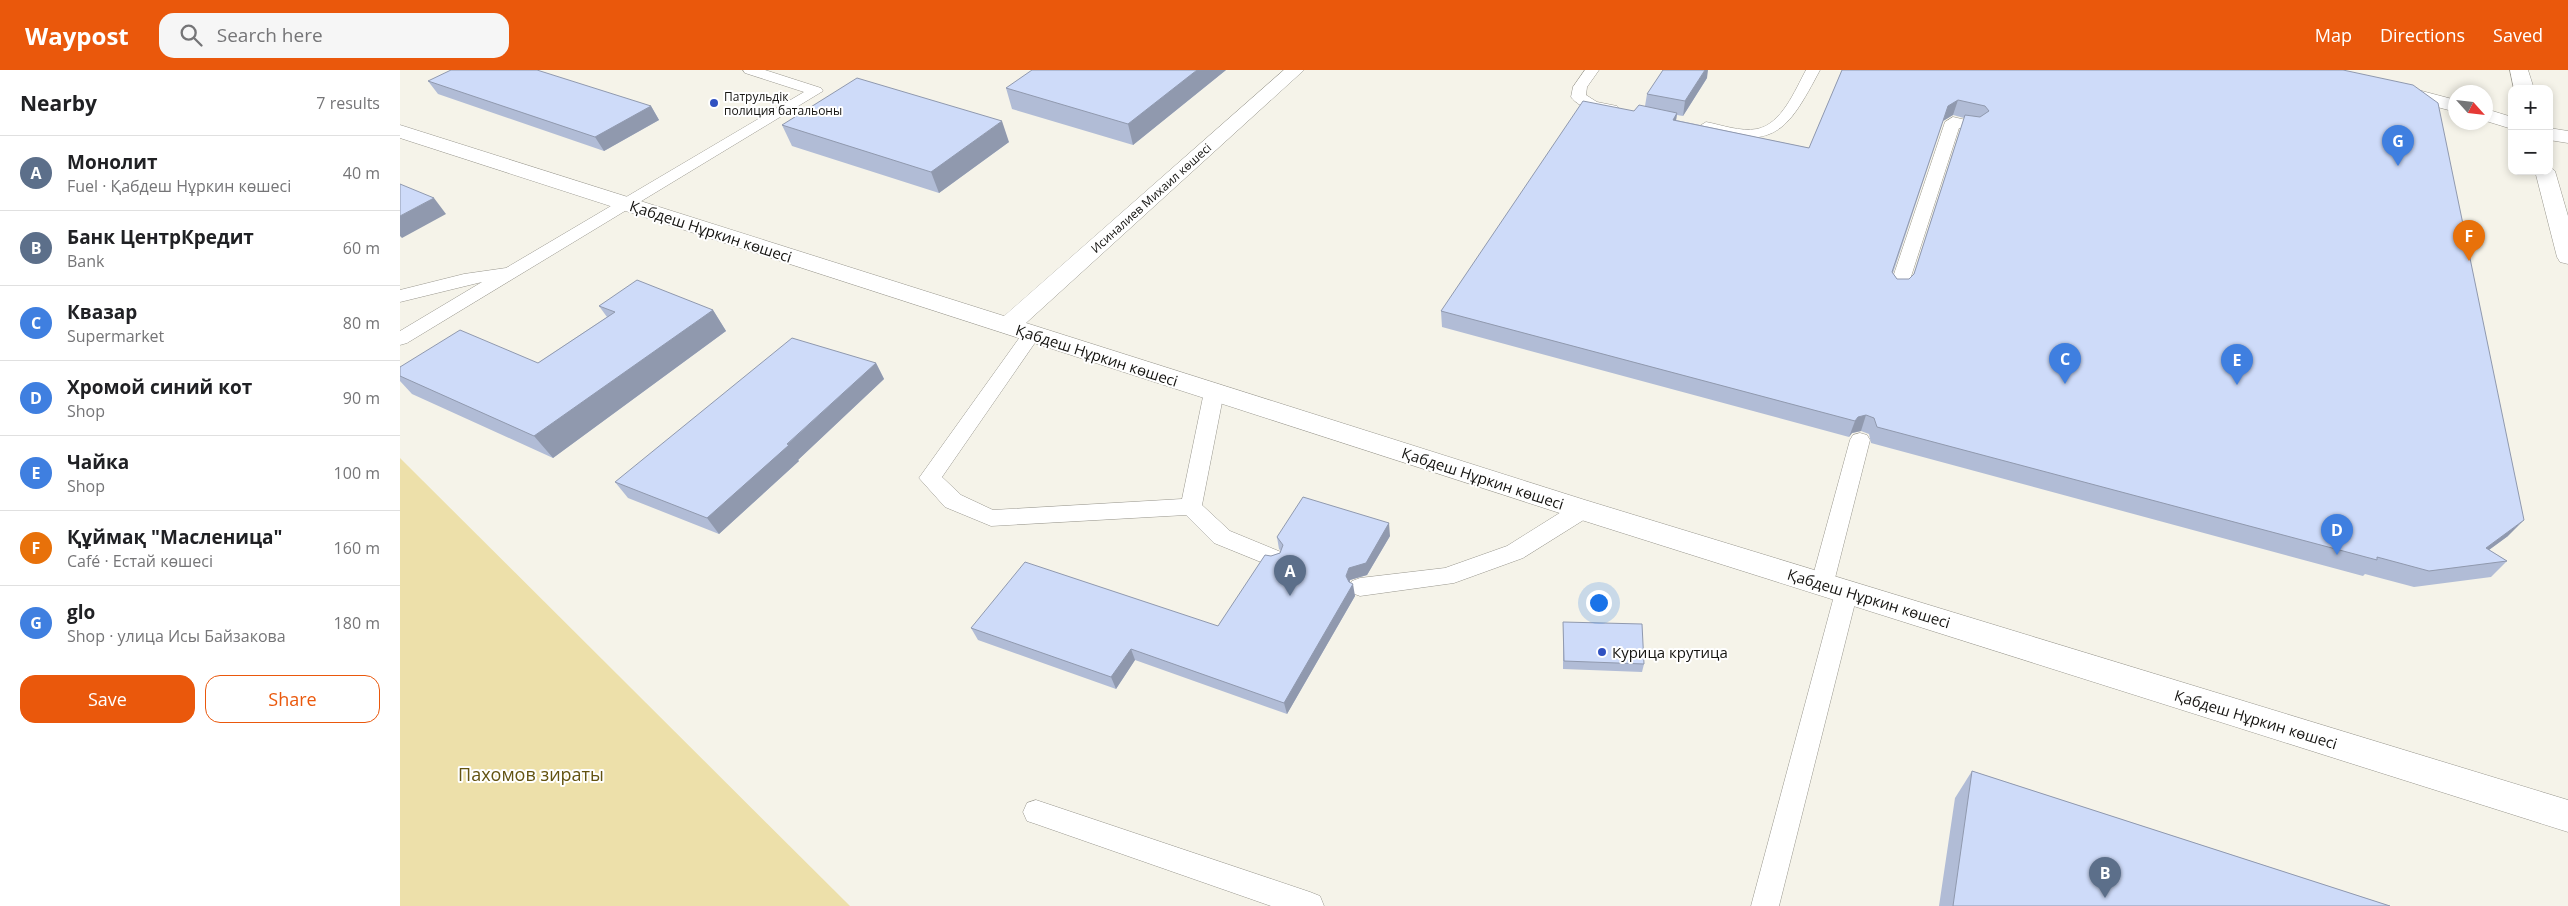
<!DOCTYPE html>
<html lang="en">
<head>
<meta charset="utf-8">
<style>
  :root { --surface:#fff; --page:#f6f6f6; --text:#202124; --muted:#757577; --line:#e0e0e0; --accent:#ea580c }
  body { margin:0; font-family:"Open Sans",sans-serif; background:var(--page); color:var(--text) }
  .controls { position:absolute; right:15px; top:15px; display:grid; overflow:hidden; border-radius:10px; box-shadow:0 2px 8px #0003 }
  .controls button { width:45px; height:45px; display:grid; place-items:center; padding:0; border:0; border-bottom:1px solid var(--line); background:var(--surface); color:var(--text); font:25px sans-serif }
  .compass { position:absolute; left:2048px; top:15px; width:45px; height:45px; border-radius:50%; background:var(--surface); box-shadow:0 2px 8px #0003; rotate:117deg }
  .you { position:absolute; left:1198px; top:532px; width:18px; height:18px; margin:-12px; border:4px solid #fff; border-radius:50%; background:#1a73e8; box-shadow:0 0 0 8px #1a73e833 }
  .badge { display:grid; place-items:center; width:32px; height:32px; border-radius:50%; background:var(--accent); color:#fff; font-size:16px; font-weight:700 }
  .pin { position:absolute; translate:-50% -41px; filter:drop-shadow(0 1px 2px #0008) }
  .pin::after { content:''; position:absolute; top:26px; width:18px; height:15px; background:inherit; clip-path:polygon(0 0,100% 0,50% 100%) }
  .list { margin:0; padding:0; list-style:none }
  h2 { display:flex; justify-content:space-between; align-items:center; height:65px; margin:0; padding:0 20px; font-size:21px }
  h2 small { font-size:16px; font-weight:400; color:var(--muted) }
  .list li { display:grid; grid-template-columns:32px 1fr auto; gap:15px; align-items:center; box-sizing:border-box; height:75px; padding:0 20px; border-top:1px solid var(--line) }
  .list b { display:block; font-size:19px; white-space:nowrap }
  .list p { margin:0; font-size:16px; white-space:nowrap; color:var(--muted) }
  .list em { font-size:16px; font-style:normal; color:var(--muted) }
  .actions { display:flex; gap:10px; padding:15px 20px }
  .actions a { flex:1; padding:11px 0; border:1px solid var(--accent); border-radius:15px; text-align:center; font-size:18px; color:var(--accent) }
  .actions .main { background:var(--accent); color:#fff }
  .icon { flex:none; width:28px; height:28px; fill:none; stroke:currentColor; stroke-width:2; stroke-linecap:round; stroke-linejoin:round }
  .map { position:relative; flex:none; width:2168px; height:836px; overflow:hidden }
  header { display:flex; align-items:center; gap:30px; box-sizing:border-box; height:70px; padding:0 25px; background:var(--accent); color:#fff }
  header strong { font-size:24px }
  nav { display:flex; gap:28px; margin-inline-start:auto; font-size:18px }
  .search { width:350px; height:45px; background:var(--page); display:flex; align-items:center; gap:12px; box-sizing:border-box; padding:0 18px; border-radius:15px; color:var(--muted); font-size:19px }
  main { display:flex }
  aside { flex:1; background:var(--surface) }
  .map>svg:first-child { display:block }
  .green { fill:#ede0aa }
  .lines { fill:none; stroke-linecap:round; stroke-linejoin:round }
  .service-casing { stroke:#99978e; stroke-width:1 }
  .minor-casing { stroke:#99978e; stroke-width:1 }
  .tertiary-casing { stroke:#99978e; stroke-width:1 }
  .secondary-casing { stroke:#99978e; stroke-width:1 }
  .service { fill:#fff; fill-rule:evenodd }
  .minor { fill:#fff; fill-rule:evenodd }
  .tertiary { fill:#fff; fill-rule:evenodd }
  .secondary { fill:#fff; fill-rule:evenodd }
  .wall { fill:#b1bcd6; fill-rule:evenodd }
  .shaded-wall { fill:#9099ae }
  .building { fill:#cedbf9; stroke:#9099ae; fill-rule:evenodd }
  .poi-dot { fill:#3051c1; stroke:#fff; stroke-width:2 }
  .labels { text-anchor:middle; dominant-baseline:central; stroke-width:4; stroke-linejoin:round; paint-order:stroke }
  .far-poi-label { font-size:12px; fill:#141310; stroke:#fff; text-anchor:start }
  .far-street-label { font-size:12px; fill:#141310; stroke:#fff }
  .street-label { font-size:15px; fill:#141310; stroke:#fff }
  .poi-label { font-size:15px; fill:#141310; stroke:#fff; text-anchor:start }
  .near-park-label { font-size:18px; fill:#635311; stroke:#fff }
</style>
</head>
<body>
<header>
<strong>Waypost</strong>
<div class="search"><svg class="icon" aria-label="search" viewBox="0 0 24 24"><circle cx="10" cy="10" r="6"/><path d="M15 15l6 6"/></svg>Search here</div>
<nav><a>Map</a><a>Directions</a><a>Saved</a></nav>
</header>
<main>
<aside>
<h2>Nearby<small>7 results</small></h2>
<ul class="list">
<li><span class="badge" style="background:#5c6f8a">A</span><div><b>Монолит</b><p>Fuel · Қабдеш Нұркин көшесі</p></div><em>40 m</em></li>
<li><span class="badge" style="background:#5c6f8a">B</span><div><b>Банк ЦентрКредит</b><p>Bank</p></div><em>60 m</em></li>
<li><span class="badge" style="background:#3f7fe0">C</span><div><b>Квазар</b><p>Supermarket</p></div><em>80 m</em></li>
<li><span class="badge" style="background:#3f7fe0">D</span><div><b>Хромой синий кот</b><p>Shop</p></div><em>90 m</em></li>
<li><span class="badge" style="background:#3f7fe0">E</span><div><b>Чайка</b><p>Shop</p></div><em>100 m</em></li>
<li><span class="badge" style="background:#e8710a">F</span><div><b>Құймақ &quot;Масленица&quot;</b><p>Café · Естай көшесі</p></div><em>160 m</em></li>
<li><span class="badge" style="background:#3f7fe0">G</span><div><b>glo</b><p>Shop · улица Исы Байзакова</p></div><em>180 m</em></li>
</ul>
<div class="actions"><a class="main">Save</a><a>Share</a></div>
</aside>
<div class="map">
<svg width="2168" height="836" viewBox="0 0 2168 836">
  <rect width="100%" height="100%" fill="#f5f3e9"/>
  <!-- green -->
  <path class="green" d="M0 388 450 836H0Z"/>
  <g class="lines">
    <!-- service casing -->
    <g class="service-casing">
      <path id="service" d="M343 0H365L421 18 423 21 7 273 0 275V261L82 212 0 232V220L64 204 106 198 404 22 345 3Z
        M1185 0H1199L1187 17 1186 25 1197 32 1217 36 1220 39 1217 42C1203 46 1180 39 1171 27L1173 17Z
        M1406 0H1420C1386 64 1375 79 1301 60L1298 57 1306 52C1322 55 1340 62 1357 59 1382 54 1395 20 1406 0Z
        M1553 47 1579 53 1582 56 1574 61 1559 58 1507 219 1504 223H1492L1489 219 1545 52Z
        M632 258 639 260 641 264 542 407 561 425 593 440 782 429 804 322 807 317 814 315 821 317 824 322 802 435 830 461 881 482 884 488 881 494 873 497 814 473 786 445 591 456 545 437 519 408 625 260Z
        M1460 363 1467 365 1470 370 1435 508 1455 515 1458 521 1379 836H1351L1434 526 1414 519 1411 513 1450 370 1453 365Z
        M1182 432 1190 434 1193 440 1190 446 1123 488 1054 513 960 526 952 523 949 517 952 511 960 508 1045 498 1107 476 1174 434Z
        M636 730 910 822 920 826 924 836H871L636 754 627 751 623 742 627 733Z"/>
    </g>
    <!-- minor casing -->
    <g class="minor-casing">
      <path id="minor" d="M884 0H904L626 253 1185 430 2168 730V762L1172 447 0 68V55L604 246Z"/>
    </g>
    <!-- tertiary casing -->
    <g class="tertiary-casing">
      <path id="tertiary" d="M1999 15 2056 30V42L1992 25 1989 21 1992 17Z
        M2086 39 2112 47V59L2086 51Z
        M2149 58 2168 61V73L2149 70Z"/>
    </g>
    <!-- secondary casing -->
    <g class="secondary-casing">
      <path id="secondary" d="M2110 0H2128L2134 19H2114Z
        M2149 96 2155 101 2168 146V194L2160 192 2157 187 2135 101H2149Z"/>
    </g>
    <!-- service -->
    <use href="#service" class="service"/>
    <!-- minor -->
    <use href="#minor" class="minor"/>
    <!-- tertiary -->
    <use href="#tertiary" class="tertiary"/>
    <!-- secondary -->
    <use href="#secondary" class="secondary"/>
  </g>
  <!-- wall -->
  <path class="wall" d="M826 0 733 75 612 39 606 18Z
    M1442 0H1943L2108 466 2089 480 2107 491 2091 507 2014 517 1965 504 1963 506 1471 373 1469 364 1461 361 1452 363 1449 367 1042 257 1041 241 1234 41 1245 36 1247 24 1307 8 1283 46 1277 45 1276 50 1409 78ZM1553 45 1564 48 1514 204 1509 209H1497L1493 203 1543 51Z
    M28 11 251 36 259 50 204 81 38 24Z
    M382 55 609 72 539 123 392 76Z
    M199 236 313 240 326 261 153 388 12 324 0 311V297L138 293 207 247Z
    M476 293 484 309 398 390 399 391 319 464 228 428 215 412Z
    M990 466 967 505 950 510V512L955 526 887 644 735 590 716 619 578 570 571 558 818 556 871 486 880 483 881 481 879 479 877 467Z
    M1163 552 1244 594 1242 602 1163 599Z
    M1572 701 1990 836H1539L1555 728Z"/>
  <!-- shaded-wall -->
  <path class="shaded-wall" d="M797 0H826L733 75 728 54Z
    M1305 0H1308L1307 8 1283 46 1285 31Z
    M1558 30 1553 45 1543 51 1548 36Z
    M251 36 259 50 204 81 195 67Z
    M1277 43 1275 58 1273 50Z
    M602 51 609 72 539 123 531 102Z
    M34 128 46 144 2 168 0 166V146Z
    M313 240 326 261 153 388 134 366Z
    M476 293 484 309 398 390 399 391 319 464 307 448Z
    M1466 345 1461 361 1452 363 1449 367 1455 351 1458 347Z
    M2124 450 2108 466 2071 493 2086 478Z
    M989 453 990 466 967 505 950 510 947 518 946 506 949 498Z
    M953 514 955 526 887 644 884 633Z
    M731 579 735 590 716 619 711 607Z"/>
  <!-- building -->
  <path class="building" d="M51 0H137L251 36 195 67 28 11Z
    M632 0H797L728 54 606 18Z
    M1263 0H1305L1285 31 1247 24Z
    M1442 0H1943L2013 15 2038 33 2124 450 2086 478 2107 491 2029 501 1977 487V490L1477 357 1474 348 1466 345 1458 347 1455 351 1041 241 1183 31 1234 41 1239 35 1277 43 1273 50 1409 78ZM1558 30 1585 36 1589 41 1580 47 1565 45 1514 204 1509 209H1497L1492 202 1548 36Z
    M457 8 602 51 531 102 382 55Z
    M0 114 34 128 0 146Z
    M237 210 313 240 134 366 0 306V297L60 260 138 293 215 242 199 236Z
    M392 268 476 293 387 374 389 375 307 448 215 412Z
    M903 427 989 453 966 493 949 498 946 506 949 512 953 514 884 633 731 579 711 607 571 558 625 492 818 556 865 485 871 486 880 483 883 475 877 467Z
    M1163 552 1242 554 1244 594 1164 591Z
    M1572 701 1990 836H1553Z"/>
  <!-- markers -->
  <g class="poi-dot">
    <circle cx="314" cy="33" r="5"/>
    <circle cx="1202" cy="582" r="5"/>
  </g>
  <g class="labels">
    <!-- far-poi labels -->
    <g class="far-poi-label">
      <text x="324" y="26">Патрульдік<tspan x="324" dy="14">полиция батальоны</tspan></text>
    </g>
    <!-- far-street labels -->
    <g class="far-street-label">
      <text transform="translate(751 128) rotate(-42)">Исиналиев Михаил көшесі</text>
    </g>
    <!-- street labels -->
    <g class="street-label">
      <text transform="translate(311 161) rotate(18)">Қабдеш Нұркин көшесі</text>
      <text transform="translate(697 285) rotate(18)">Қабдеш Нұркин көшесі</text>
      <text transform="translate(1083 408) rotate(18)">Қабдеш Нұркин көшесі</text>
      <text transform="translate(1469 528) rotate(17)">Қабдеш Нұркин көшесі</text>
      <text transform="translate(1856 649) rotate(17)">Қабдеш Нұркин көшесі</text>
    </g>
    <!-- poi labels -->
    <g class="poi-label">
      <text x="1212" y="582">Курица крутица</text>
    </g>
    <!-- near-park labels -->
    <g class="near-park-label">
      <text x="131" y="704">Пахомов зираты</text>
    </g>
  </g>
</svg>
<div class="controls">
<button>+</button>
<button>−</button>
</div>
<svg class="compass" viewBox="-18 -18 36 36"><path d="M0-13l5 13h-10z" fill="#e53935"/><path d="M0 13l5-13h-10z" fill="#757577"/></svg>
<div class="you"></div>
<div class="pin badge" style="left:890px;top:526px;background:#5c6f8a">A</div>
<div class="pin badge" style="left:1705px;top:828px;background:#5c6f8a">B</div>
<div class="pin badge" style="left:1665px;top:314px;background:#3f7fe0">C</div>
<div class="pin badge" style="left:1937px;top:485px;background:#3f7fe0">D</div>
<div class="pin badge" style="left:1837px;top:315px;background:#3f7fe0">E</div>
<div class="pin badge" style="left:2069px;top:191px;background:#e8710a">F</div>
<div class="pin badge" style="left:1998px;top:96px;background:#3f7fe0">G</div>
</div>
</main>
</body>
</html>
